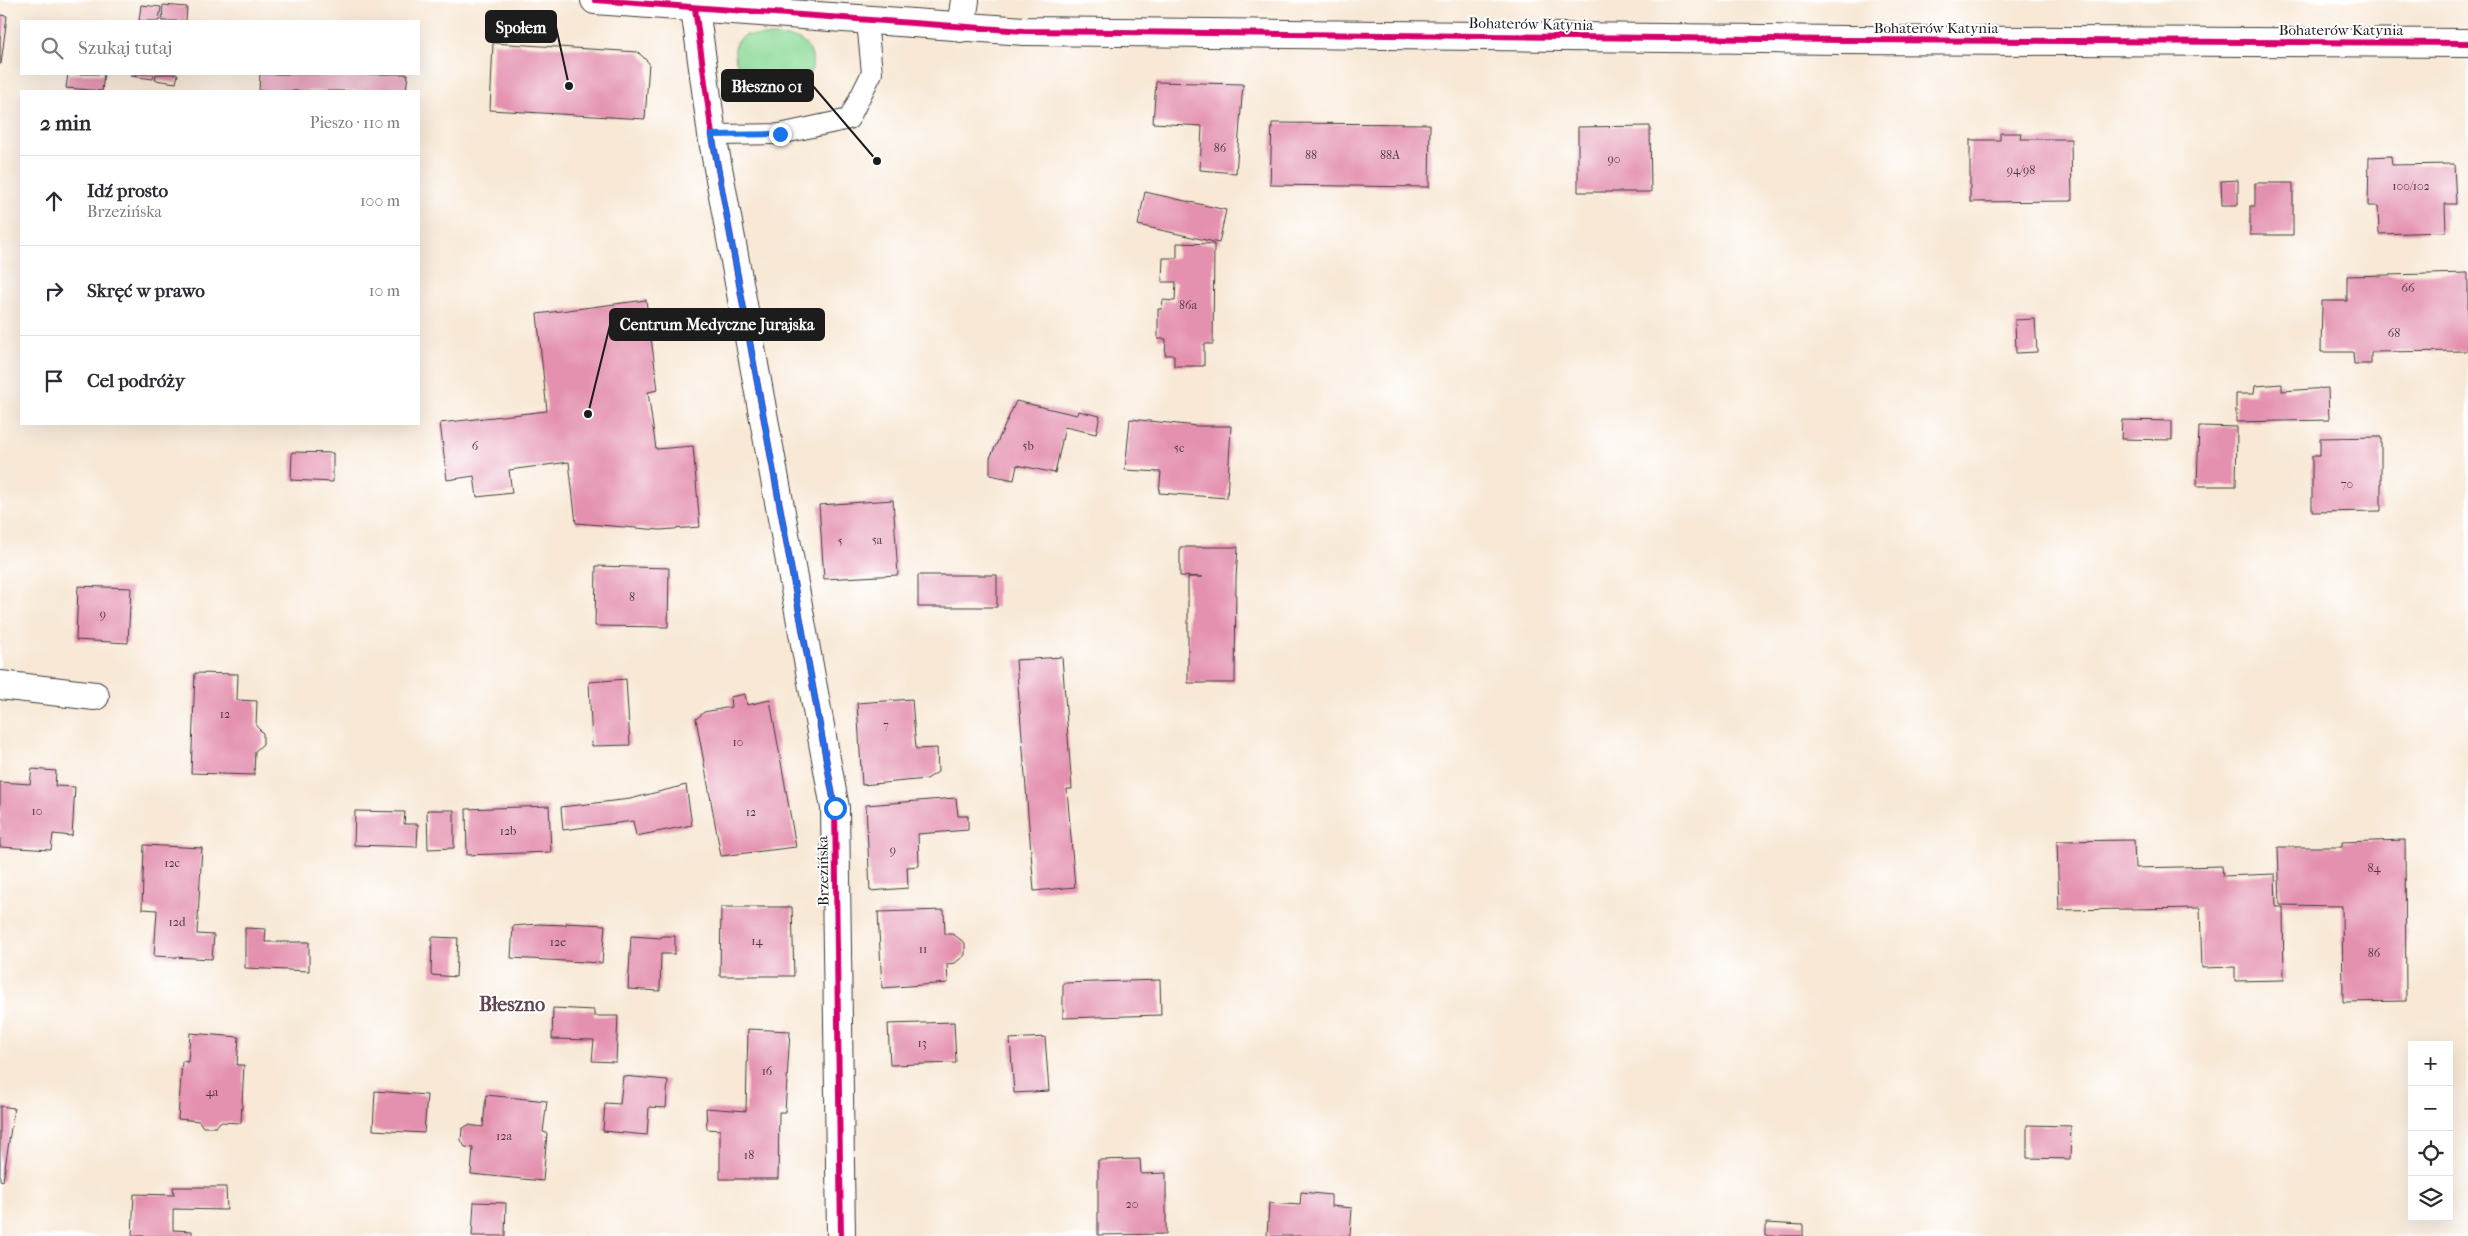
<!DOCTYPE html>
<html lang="pl">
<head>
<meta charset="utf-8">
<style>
  :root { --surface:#fff; --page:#f7f7f7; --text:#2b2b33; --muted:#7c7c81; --line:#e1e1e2 }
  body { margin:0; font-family:"IM FELL French Canon",serif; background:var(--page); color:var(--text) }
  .controls { position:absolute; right:15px; bottom:15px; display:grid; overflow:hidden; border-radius:0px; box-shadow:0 5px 20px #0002 }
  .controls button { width:45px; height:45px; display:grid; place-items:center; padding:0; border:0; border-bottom:1px solid var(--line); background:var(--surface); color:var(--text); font:25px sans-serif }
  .stop { position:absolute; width:15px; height:15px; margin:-11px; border:4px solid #1a73e8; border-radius:50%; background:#fff }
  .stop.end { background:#1a73e8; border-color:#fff; box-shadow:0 1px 5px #0008 }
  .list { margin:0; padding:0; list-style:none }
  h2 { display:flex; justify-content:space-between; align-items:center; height:65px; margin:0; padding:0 20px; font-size:21px }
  h2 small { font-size:16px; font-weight:400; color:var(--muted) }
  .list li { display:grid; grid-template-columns:32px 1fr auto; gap:15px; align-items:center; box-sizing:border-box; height:90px; padding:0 20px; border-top:1px solid var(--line) }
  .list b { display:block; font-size:19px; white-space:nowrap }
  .list p { margin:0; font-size:16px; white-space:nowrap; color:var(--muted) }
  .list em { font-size:16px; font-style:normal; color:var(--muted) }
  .icon { flex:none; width:28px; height:28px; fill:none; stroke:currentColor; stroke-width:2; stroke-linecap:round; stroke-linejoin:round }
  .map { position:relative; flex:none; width:2468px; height:1236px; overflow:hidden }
  .search { position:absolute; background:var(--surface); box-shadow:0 5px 20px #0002; left:20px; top:20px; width:400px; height:55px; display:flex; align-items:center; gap:12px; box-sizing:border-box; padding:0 18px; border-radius:0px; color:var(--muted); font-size:19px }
  .panel { position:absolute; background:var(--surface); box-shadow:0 5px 20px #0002; left:20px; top:90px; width:400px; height:335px; border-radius:0px }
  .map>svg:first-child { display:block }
  .green { fill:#8cda98; stroke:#547b5a }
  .building { fill:#e490af }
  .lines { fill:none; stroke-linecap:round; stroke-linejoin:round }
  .service-casing { stroke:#3d3b38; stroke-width:22 }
  .minor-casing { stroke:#3d3b38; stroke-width:30 }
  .tertiary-casing { stroke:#3d3b38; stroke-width:30 }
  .service { stroke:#fff; stroke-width:20 }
  .minor { stroke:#fff; stroke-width:28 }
  .tertiary { stroke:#fff; stroke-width:28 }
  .cycleway-casing { stroke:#fff; stroke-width:9 }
  .cycleway { stroke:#d6006c; stroke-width:6 }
  .route { stroke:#1a73e8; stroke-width:6 }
  .labels { text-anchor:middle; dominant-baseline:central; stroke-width:4; stroke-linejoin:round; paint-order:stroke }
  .number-label { font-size:12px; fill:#4e3941 }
  .street-label { font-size:15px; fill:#1c1c1c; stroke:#fff }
  .district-label { font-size:20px; font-weight:bold; fill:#62454f; stroke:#fff }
  .leader { fill:none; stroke:#1c1c1c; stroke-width:2 }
  .callout-dot { fill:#1c1c1c; stroke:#fff; stroke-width:2 }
  .callout { fill:#1c1c1c; stroke:#1c1c1c; stroke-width:2 }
  .callout-label { font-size:16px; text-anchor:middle; font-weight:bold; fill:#fff }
</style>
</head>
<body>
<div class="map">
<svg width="2468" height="1236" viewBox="0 0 2468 1236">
  <rect width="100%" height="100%" fill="#fff"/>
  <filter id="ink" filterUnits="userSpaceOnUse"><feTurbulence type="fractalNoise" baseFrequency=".02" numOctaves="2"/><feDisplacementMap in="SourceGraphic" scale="10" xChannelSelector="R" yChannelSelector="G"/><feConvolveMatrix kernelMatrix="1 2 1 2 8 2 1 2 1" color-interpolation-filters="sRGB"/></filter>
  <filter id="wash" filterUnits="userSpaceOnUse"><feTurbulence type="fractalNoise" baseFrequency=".0096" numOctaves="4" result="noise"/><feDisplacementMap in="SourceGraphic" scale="20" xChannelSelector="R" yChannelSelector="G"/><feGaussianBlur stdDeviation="1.12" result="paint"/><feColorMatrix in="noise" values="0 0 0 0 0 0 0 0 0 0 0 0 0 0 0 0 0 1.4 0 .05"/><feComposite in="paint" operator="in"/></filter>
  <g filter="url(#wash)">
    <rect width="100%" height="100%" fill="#f8e8d5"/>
    <!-- green -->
    <path class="green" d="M746 35C757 36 790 35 799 40 823 53 812 86 789 93 785 95 778 93 774 93 749 91 730 67 736 42Z"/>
    <g id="blocks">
      <!-- building -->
      <path class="building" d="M141 5 161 7 159 21H139Z
        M163 5 187 7 186 21H162Z
        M0 15 7 16 1 64H0Z
        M493 43 638 52 649 63 645 119 490 110Z
        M68 74H104L102 91 66 88Z
        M132 74H154L153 79 131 76Z
        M156 74H178L176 83 155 80Z
        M260 74H408L406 91H259Z
        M1156 82 1243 84 1236 173 1200 170 1202 126 1153 123Z
        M1272 123 1430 124 1429 187 1270 185Z
        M1650 126 1651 192H1578V127Z
        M2000 133H2021L2020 139H2071L2072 201 1970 202V140H2000Z
        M2391 156 2392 165 2454 164 2456 204H2445L2446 232 2379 234 2378 206H2368L2369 157Z
        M2238 180V205H2222L2221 181Z
        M2255 183H2293V235H2250V206H2255Z
        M1145 192 1226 210 1219 243 1138 225Z
        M1177 243 1214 244 1213 344H1204V366H1174V355H1165L1166 339H1158V309H1162L1163 300 1175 301 1176 282H1162L1163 258H1177Z
        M2468 273V351L2371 352V364H2354L2353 352H2321L2322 301H2347V276Z
        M646 300 658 390 648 392 656 449 693 446 700 527 660 530 576 523 569 462 509 470 512 493 477 497 474 476 447 480 440 423 547 411 537 314Z
        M2035 319 2037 352 2016 353 2015 320Z
        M2282 384V391L2328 388 2329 420 2236 422V394H2254L2255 386Z
        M1016 401 1077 415 1078 411 1100 416 1096 434 1065 427 1055 473 1017 465 1014 480 990 475V458Z
        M1130 419 1197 426H1231L1227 498 1159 493 1161 472 1125 470Z
        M2122 420 2172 421V440L2121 439Z
        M2199 426 2237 427 2236 486H2197Z
        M2381 437V511L2312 512V456H2320V438Z
        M292 452 333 453V482L291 480Z
        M893 500 898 575 824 579 819 505Z
        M1180 547H1238L1236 578 1235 683H1188V577H1203L1180 576Z
        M596 566 669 568 668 627 595 626Z
        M918 575H997V607H918Z
        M78 586 131 588 128 643 76 640Z
        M1062 657 1072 789H1067L1075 887 1034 891 1016 660Z
        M195 673 238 674 237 700 257 701 256 726 263 733V744L255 751 254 775 191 773Z
        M626 679 630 745 592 746 589 682Z
        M745 694 747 705 770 700 796 847 721 856 696 719 704 712 731 707 730 697Z
        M912 699 916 749 937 748 938 772 927 779 862 785 857 703Z
        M32 769 56 771 55 786 75 787 72 836 53 834 51 850 0 847V782L30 784Z
        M686 785 692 825 636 836 633 821 563 830 561 807 630 799Z
        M956 798 958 816H968V830L918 834 919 866 907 867 908 888 870 891 866 805Z
        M549 806 551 852 467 855 466 809Z
        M427 810H454V848L428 849Z
        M355 811 405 812 404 824H418L417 847 354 845Z
        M2134 840 2135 868 2222 866 2223 876 2275 874 2276 907H2283L2284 980 2235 981V967L2202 968 2200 908 2059 910 2057 841Z
        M2405 840 2406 1001 2343 1002 2342 906 2280 905 2278 847H2342V842Z
        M144 845 202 848 197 934 214 935 212 959 154 956 157 910 142 909Z
        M721 907H792L794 976H720Z
        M944 910 945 934H953L965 943V955L955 963 947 964 948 983 882 988 878 912Z
        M566 923 605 925 602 963 511 958 513 926 539 924 566 925Z
        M245 928 266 929 265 942H309V971L245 968Z
        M631 936 661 938 662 936H675V954H661L660 991 628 989Z
        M432 937 458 938 456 977 431 975Z
        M1160 980 1161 1015 1063 1018V983Z
        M553 1008 594 1010V1016H618L616 1062 592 1061 594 1040 552 1039Z
        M954 1022 956 1063 890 1065 888 1024Z
        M748 1029 790 1031 785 1112H779L778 1179H720V1130L707 1129 706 1108 746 1111Z
        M190 1033 239 1037 237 1065H244L241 1123 220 1122 216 1127H203L199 1121 178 1119 182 1061 188 1062Z
        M1045 1037 1049 1091 1014 1093 1010 1039Z
        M623 1076 668 1080 666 1108 649 1107 647 1135 603 1131 605 1103 620 1104Z
        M375 1091 427 1095 424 1133 373 1130Z
        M486 1095 547 1101 543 1132 547 1133 543 1181 471 1174 473 1148 465 1147 461 1140 462 1129 468 1125 483 1127Z
        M0 1106 14 1108 3 1181 0 1180Z
        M2027 1125 2071 1126 2070 1159 2027 1158Z
        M1140 1159 1141 1174 1166 1173V1234L1098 1235V1160Z
        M173 1187H226L227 1210 173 1209V1230L192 1231V1236H132L134 1194 174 1195Z
        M1301 1192 1331 1195V1206L1352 1208 1350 1236H1267L1269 1203 1300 1205Z
        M474 1202 506 1203 505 1236H472Z
        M1766 1223 1803 1225V1236H1766Z"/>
    </g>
  </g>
  <g filter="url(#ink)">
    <use href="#blocks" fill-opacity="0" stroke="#3d3b38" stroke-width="1"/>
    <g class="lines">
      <!-- service casing -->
      <g class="service-casing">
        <path id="service" d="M712 135 780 134 849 119 872 73 867 21"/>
      </g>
      <!-- minor casing -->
      <g class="minor-casing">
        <path id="minor" d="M695 8 712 135 835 808 841 1236
          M961 28 965 0
          M0 685 95 696"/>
      </g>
      <!-- tertiary casing -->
      <g class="tertiary-casing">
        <path id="tertiary" d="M595 0 1024 31 1845 40 2468 43"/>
      </g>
      <!-- service -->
      <use href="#service" class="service"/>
      <!-- minor -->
      <use href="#minor" class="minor"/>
      <!-- tertiary -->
      <use href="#tertiary" class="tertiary"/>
      <!-- cycleway casing -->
      <g class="cycleway-casing">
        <path id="cycleway" d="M595 0 1024 31 1845 40 2468 43
          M695 8 712 135 835 808 841 1236"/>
      </g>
      <!-- cycleway -->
      <use href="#cycleway" class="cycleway"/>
    </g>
  </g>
  <g class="lines" filter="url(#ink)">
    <!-- route -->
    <path class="route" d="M780 134 712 135 835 808"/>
  </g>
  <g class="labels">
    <!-- number labels -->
    <g class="number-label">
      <text x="1220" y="148">86</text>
      <text x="1311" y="155">88</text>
      <text x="1390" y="155">88A</text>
      <text x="1614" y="159">90</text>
      <text x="2021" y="170">94/98</text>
      <text x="2411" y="186">100/102</text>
      <text x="2408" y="288">66</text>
      <text x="1188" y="305">86a</text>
      <text x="2394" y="333">68</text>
      <text x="475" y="446">6</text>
      <text x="1028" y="446">5b</text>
      <text x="1179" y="448">5c</text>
      <text x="2347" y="484">70</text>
      <text x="877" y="540">5a</text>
      <text x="840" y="541">5</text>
      <text x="632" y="597">8</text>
      <text x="103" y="614">9</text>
      <text x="225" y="714">12</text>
      <text x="886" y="725">7</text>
      <text x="738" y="742">10</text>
      <text x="37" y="811">10</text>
      <text x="751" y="812">12</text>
      <text x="508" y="831">12b</text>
      <text x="893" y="850">9</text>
      <text x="172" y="863">12c</text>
      <text x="2374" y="868">84</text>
      <text x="177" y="922">12d</text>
      <text x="757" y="941">14</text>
      <text x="558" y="942">12e</text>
      <text x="923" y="949">11</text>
      <text x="2374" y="953">86</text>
      <text x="922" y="1043">13</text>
      <text x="767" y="1071">16</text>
      <text x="212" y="1092">4a</text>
      <text x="504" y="1136">12a</text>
      <text x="749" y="1155">18</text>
      <text x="1132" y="1204">20</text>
    </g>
    <!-- street labels -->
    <g class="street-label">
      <text transform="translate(1531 24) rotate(1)">Bohaterów Katynia</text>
      <text x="1936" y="28">Bohaterów Katynia</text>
      <text x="2341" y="30">Bohaterów Katynia</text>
      <text transform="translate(823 871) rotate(-91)">Brzezińska</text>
    </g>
    <!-- district labels -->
    <g class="district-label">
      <text x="512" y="1004">Błeszno</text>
    </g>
  </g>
  <!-- callouts -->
  <path class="leader" d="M569 86L556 27M877 161L813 86M588 414L610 325"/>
  <g class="callout-dot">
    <circle cx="569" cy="86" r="5"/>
    <circle cx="877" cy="161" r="5"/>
    <circle cx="588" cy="414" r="5"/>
  </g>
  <g class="callout">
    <rect x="486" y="11" width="70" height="31" rx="5"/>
    <rect x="722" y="70" width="91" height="31" rx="5"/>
    <rect x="610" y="309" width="214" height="31" rx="5"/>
  </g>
  <g class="callout-label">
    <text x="521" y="33">Społem</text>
    <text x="767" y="92">Błeszno 01</text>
    <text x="717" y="330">Centrum Medyczne Jurajska</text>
  </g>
</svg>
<div class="controls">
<button>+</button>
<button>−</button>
<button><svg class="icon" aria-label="locate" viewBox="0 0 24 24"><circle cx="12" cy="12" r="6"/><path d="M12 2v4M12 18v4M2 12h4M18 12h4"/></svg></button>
<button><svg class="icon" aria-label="layers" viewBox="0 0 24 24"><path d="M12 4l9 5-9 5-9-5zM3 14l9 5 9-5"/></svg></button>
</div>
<div class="stop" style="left:835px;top:808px"></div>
<div class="stop end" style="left:780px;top:134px"></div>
<div class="search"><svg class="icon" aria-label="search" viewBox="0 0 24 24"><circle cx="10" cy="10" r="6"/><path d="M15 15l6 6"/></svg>Szukaj tutaj</div>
<section class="panel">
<h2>2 min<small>Pieszo · 110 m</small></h2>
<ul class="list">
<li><svg class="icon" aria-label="ahead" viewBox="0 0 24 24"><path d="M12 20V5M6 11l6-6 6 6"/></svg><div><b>Idź prosto</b><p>Brzezińska</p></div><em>100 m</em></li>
<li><svg class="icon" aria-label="right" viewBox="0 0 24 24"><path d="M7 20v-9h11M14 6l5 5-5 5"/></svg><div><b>Skręć w prawo</b></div><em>10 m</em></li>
<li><svg class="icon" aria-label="arrive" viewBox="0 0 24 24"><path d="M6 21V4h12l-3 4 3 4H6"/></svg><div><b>Cel podróży</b></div></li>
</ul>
</section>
</div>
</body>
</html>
